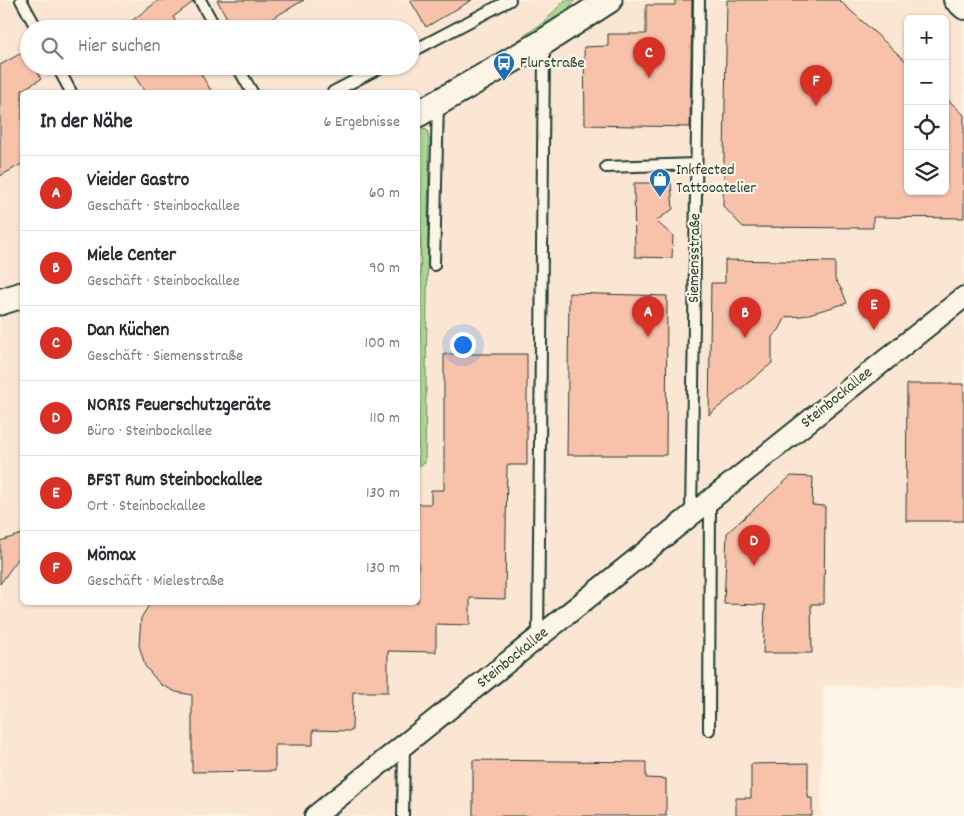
<!DOCTYPE html>
<html lang="de">
<head>
<meta charset="utf-8">
<style>
  :root { --surface:#fff; --page:#f2f2f3; --text:#2b2b33; --muted:#7c7c81; --line:#e1e1e2; --accent:#d93025 }
  body { margin:0; font-family:Dekko,sans-serif; background:var(--page); color:var(--text) }
  .controls { position:absolute; right:15px; top:15px; display:grid; overflow:hidden; border-radius:8px; box-shadow:0 1px 4px #0004 }
  .controls button { width:45px; height:45px; display:grid; place-items:center; padding:0; border:0; border-bottom:1px solid var(--line); background:var(--surface); color:var(--text); font:25px sans-serif }
  .you { position:absolute; left:462px; top:344px; width:18px; height:18px; margin:-12px; border:4px solid #fff; border-radius:50%; background:#1a73e8; box-shadow:0 0 0 8px #1a73e833 }
  .badge { display:grid; place-items:center; width:32px; height:32px; border-radius:50%; background:var(--accent); color:#fff; font-size:16px; font-weight:700 }
  .pin { position:absolute; translate:-50% -41px; filter:drop-shadow(0 1px 2px #0008) }
  .pin::after { content:''; position:absolute; top:26px; width:18px; height:15px; background:inherit; clip-path:polygon(0 0,100% 0,50% 100%) }
  .list { margin:0; padding:0; list-style:none }
  h2 { display:flex; justify-content:space-between; align-items:center; height:65px; margin:0; padding:0 20px; font-size:21px }
  h2 small { font-size:16px; font-weight:400; color:var(--muted) }
  .list li { display:grid; grid-template-columns:32px 1fr auto; gap:15px; align-items:center; box-sizing:border-box; height:75px; padding:0 20px; border-top:1px solid var(--line) }
  .list b { display:block; font-size:19px; white-space:nowrap }
  .list p { margin:0; font-size:16px; white-space:nowrap; color:var(--muted) }
  .list em { font-size:16px; font-style:normal; color:var(--muted) }
  .icon { flex:none; width:28px; height:28px; fill:none; stroke:currentColor; stroke-width:2; stroke-linecap:round; stroke-linejoin:round }
  .map { position:relative; flex:none; width:964px; height:816px; overflow:hidden }
  .search { position:absolute; background:var(--surface); box-shadow:0 1px 4px #0004; left:20px; top:20px; width:400px; height:55px; display:flex; align-items:center; gap:12px; box-sizing:border-box; padding:0 18px; border-radius:28px; color:var(--muted); font-size:19px }
  .panel { position:absolute; background:var(--surface); box-shadow:0 1px 4px #0004; left:20px; top:90px; width:400px; height:515px; border-radius:8px }
  .map>svg:first-child { display:block }
  .built { fill:#fbe6d3; fill-rule:evenodd }
  .green { fill:#acd795; stroke:#668a64 }
  .building { fill:#f8c2aa; stroke:#1f3d34 }
  .lines { fill:none; stroke-linecap:round; stroke-linejoin:round }
  .service-casing { stroke:#1f3d34; stroke-width:14 }
  .minor-casing { stroke:#1f3d34; stroke-width:24 }
  .tertiary-casing { stroke:#1f3d34; stroke-width:29 }
  .service { stroke:#fcf5e5; stroke-width:10 }
  .minor { stroke:#fcf5e5; stroke-width:20 }
  .tertiary { stroke:#fcf5e5; stroke-width:25 }
  .labels { text-anchor:middle; dominant-baseline:central; stroke-width:4.5; stroke-linejoin:round; paint-order:stroke }
  .poi-label { font-size:16px; fill:#1f3d34; stroke:#fcf5e5; text-anchor:start }
  .street-label { font-size:16px; fill:#1f3d34; stroke:#fcf5e5 }
</style>
</head>
<body>
<div class="map">
<svg width="964" height="816" viewBox="0 0 964 816">
  <rect width="100%" height="100%" fill="#fcf5e5"/>
  <filter id="ink" filterUnits="userSpaceOnUse"><feTurbulence type="fractalNoise" baseFrequency=".02" numOctaves="2"/><feDisplacementMap in="SourceGraphic" scale="10" xChannelSelector="R" yChannelSelector="G"/><feConvolveMatrix kernelMatrix="1 2 1 2 8 2 1 2 1" color-interpolation-filters="sRGB"/></filter>
  <g filter="url(#ink)">
    <!-- built -->
    <path class="built" d="M0 0H964V687L823 685 821 816H0ZM908 19H945V191H908ZM29 29H411V66H29ZM22 92H418V602H22Z"/>
    <!-- green -->
    <path class="green" d="M565 0H575L562 16 508 51 507 48 545 21Z
      M422 129 427 130 429 139 425 463 418 466 421 211 418 135Z"/>
    <!-- building -->
    <path class="building" d="M159 0H193V2L173 17 180 29H121Z
      M217 0H304L254 29H233Z
      M410 0H472L426 27Z
      M675 0H692L690 127 585 125 584 47 608 46V34H646V5H675Z
      M727 0H839L908 63V191H945V97L964 115V218L873 217V228L743 227 723 206Z
      M25 51 29 57V66H34L41 79 22 90V164L0 176V65Z
      M128 66H196L212 92H145Z
      M634 183H671L673 209 656 221 673 236 672 258 635 257Z
      M725 260 835 262V279L842 290 847 303 802 316 786 317 779 330 772 337V363L709 415 711 283H725Z
      M569 293 667 296 666 455H567Z
      M444 354H527V465H507L505 599 470 598V625L436 624V652L388 651V692H353L352 731 313 730V745H275V771L192 772V695L176 692 160 684 145 666 139 645 141 618 151 602H418V504H431V490H444Z
      M907 384H964V521H906Z
      M791 476 813 477 812 505 825 506 824 604H811L812 653H763L765 605 724 604 727 533Z
      M22 534V549L20 556 0 584V541Z
      M473 760 646 762V778L666 779V816H473Z
      M808 763V798H812V816H736V798H751V764Z"/>
    <g class="lines">
      <!-- service casing -->
      <g class="service-casing">
        <path id="service" d="M21 0 37 29
          M200 0 216 29
          M411 52 510 0
          M57 66 71 92
          M237 66 252 92
          M333 92 383 66
          M606 167 696 164
          M434 265 438 103
          M691 515 699 0
          M538 636 544 56 542 43
          M709 730 710 501
          M403 816 404 745"/>
      </g>
      <!-- minor casing -->
      <g class="minor-casing">
        <path id="minor" d="M954 0 964 9
          M315 816 964 297"/>
      </g>
      <!-- tertiary casing -->
      <g class="tertiary-casing">
        <path id="tertiary" d="M418 114 542 43 609 0
          M0 302 22 295"/>
      </g>
      <!-- service -->
      <use href="#service" class="service"/>
      <!-- minor -->
      <use href="#minor" class="minor"/>
      <!-- tertiary -->
      <use href="#tertiary" class="tertiary"/>
    </g>
  </g>
  <!-- icons -->
  <defs>
    <g id="bus-pin" transform="scale(1.125)"><path d="M0 17L-7.5 6A9.5 9.5 0 1 1 7.5 6Z" fill="#1f6fb2" stroke="#fcf5e5"/><path d="M-5-6H5V4H4V6H2V4H-2V6H-4V4H-5ZM-3.5-4V0h7V-4ZM-3.5 1.2v1.5H-2V1.2ZM2 1.2v1.5H3.5V1.2Z" fill="#fff"/></g>
    <g id="shop-pin" transform="scale(1.125)"><path d="M0 17L-7.5 6A9.5 9.5 0 1 1 7.5 6Z" fill="#1f6fb2" stroke="#fcf5e5"/><path d="M-5-2.5h2.3a2.7 3.5 0 0 1 5.4 0H5L5.5 6h-11ZM-1.5-2.5h3a1.5 2.3 0 0 0-3 0Z" fill="#fff"/></g>
  </defs>
  <g fill-rule="evenodd">
    <use href="#bus-pin" x="504" y="63"/>
    <use href="#shop-pin" x="660" y="179"/>
  </g>
  <g class="labels">
    <!-- poi labels -->
    <g class="poi-label">
      <text x="520" y="63">Flurstraße</text>
      <text x="676" y="170">Inkfected<tspan x="676" dy="18">Tattooatelier</tspan></text>
    </g>
    <!-- street labels -->
    <g class="street-label">
      <text transform="translate(695 258) rotate(-89)">Siemensstraße</text>
      <text transform="translate(837 398) rotate(-39)">Steinbockallee</text>
      <text transform="translate(513 658) rotate(-39)">Steinbockallee</text>
    </g>
  </g>
</svg>
<div class="controls">
<button>+</button>
<button>−</button>
<button><svg class="icon" aria-label="locate" viewBox="0 0 24 24"><circle cx="12" cy="12" r="6"/><path d="M12 2v4M12 18v4M2 12h4M18 12h4"/></svg></button>
<button><svg class="icon" aria-label="layers" viewBox="0 0 24 24"><path d="M12 4l9 5-9 5-9-5zM3 14l9 5 9-5"/></svg></button>
</div>
<div class="you"></div>
<div class="pin badge" style="left:648px;top:337px">A</div>
<div class="pin badge" style="left:745px;top:338px">B</div>
<div class="pin badge" style="left:649px;top:78px">C</div>
<div class="pin badge" style="left:754px;top:566px">D</div>
<div class="pin badge" style="left:874px;top:330px">E</div>
<div class="pin badge" style="left:816px;top:106px">F</div>
<div class="search"><svg class="icon" aria-label="search" viewBox="0 0 24 24"><circle cx="10" cy="10" r="6"/><path d="M15 15l6 6"/></svg>Hier suchen</div>
<section class="panel">
<h2>In der Nähe<small>6 Ergebnisse</small></h2>
<ul class="list">
<li><span class="badge">A</span><div><b>Vieider Gastro</b><p>Geschäft · Steinbockallee</p></div><em>60 m</em></li>
<li><span class="badge">B</span><div><b>Miele Center</b><p>Geschäft · Steinbockallee</p></div><em>90 m</em></li>
<li><span class="badge">C</span><div><b>Dan Küchen</b><p>Geschäft · Siemensstraße</p></div><em>100 m</em></li>
<li><span class="badge">D</span><div><b>NORIS Feuerschutzgeräte</b><p>Büro · Steinbockallee</p></div><em>110 m</em></li>
<li><span class="badge">E</span><div><b>BFST Rum Steinbockallee</b><p>Ort · Steinbockallee</p></div><em>130 m</em></li>
<li><span class="badge">F</span><div><b>Mömax</b><p>Geschäft · Mielestraße</p></div><em>130 m</em></li>
</ul>
</section>
</div>
</body>
</html>
